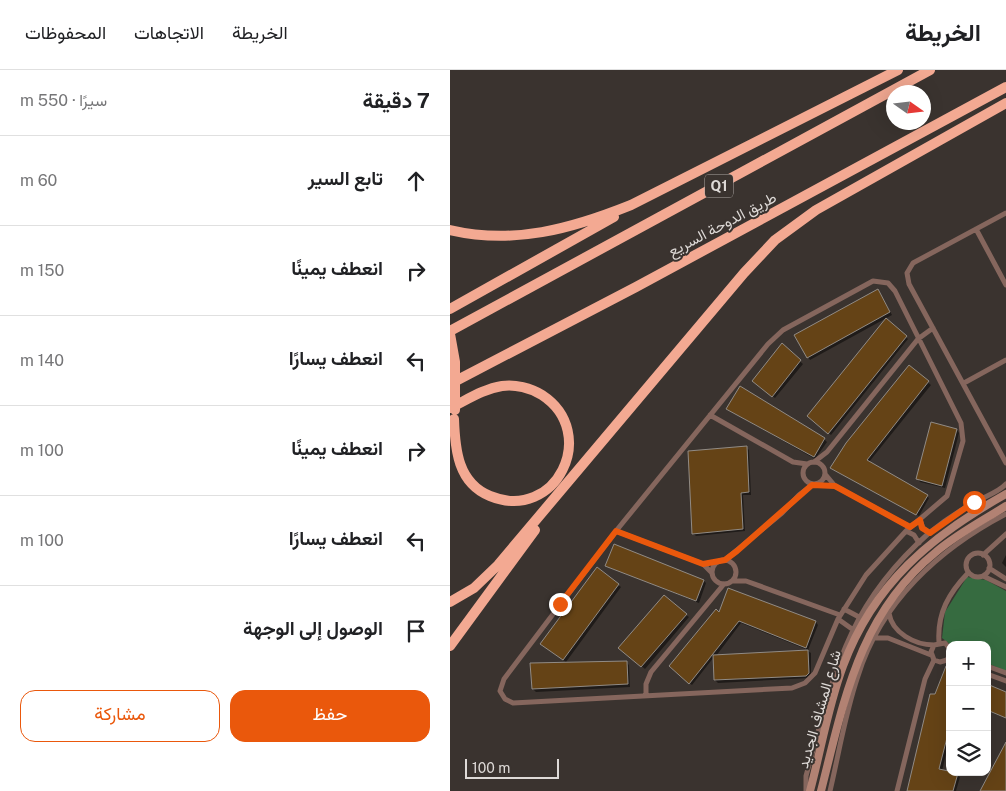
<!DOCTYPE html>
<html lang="ar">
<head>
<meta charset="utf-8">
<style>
  :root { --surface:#fff; --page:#f2f2f2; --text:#202124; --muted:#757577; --line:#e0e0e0; --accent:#ea580c }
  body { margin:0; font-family:"Public Sans",Vazirmatn,sans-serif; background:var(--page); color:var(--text); direction:rtl }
  .controls { position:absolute; right:15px; bottom:15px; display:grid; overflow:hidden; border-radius:10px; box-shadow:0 5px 20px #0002 }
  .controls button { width:45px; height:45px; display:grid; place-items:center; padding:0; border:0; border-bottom:1px solid var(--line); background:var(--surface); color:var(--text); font:25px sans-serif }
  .compass { position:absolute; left:436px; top:15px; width:45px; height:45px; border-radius:50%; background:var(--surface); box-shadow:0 5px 20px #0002; rotate:104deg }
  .scale { position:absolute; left:15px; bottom:12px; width:94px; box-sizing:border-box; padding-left:5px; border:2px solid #dedad7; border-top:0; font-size:14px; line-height:18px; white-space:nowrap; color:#dedad7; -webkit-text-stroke:4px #3a332f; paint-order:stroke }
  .stop { position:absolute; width:15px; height:15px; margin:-11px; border:4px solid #ea580c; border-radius:50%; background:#fff }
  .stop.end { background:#ea580c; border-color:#fff; box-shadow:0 1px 5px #0008 }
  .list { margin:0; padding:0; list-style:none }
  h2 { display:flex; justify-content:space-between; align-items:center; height:65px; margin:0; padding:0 20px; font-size:21px }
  h2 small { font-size:16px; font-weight:400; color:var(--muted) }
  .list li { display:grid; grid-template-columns:32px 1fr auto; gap:15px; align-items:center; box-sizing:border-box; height:90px; padding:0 20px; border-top:1px solid var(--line) }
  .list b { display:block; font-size:19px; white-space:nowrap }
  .list em { font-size:16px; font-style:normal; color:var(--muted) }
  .actions { display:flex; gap:10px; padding:15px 20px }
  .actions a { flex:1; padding:11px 0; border:1px solid var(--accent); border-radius:15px; text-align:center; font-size:18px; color:var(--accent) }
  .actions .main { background:var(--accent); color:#fff }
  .icon { flex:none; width:28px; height:28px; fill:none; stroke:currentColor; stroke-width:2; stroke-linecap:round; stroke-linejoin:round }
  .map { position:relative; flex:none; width:556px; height:721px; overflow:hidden; direction:ltr }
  header { display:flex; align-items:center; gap:30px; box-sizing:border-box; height:70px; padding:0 25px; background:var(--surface); border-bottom:1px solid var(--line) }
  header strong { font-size:24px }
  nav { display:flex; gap:28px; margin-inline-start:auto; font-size:18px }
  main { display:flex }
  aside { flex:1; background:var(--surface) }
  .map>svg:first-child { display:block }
  .green { fill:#366b40 }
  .shadow { fill:#0007 }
  .building { fill:#654316; stroke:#918b85 }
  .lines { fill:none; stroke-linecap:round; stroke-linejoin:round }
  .street { stroke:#85665d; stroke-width:5 }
  .secondary { stroke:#b28273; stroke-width:8 }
  .highway { stroke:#f3a992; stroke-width:10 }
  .route { stroke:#ea580c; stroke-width:6 }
  .labels { text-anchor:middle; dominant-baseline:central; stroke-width:4; stroke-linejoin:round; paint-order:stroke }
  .shield { fill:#3a332f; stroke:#ada8a5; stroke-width:1 }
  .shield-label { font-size:14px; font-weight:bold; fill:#dedad7 }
  .street-label { font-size:15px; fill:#dedad7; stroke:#3a332f }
</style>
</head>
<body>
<header>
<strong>الخريطة</strong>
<nav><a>الخريطة</a><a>الاتجاهات</a><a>المحفوظات</a></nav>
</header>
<main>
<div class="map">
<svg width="556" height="721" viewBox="0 0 556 721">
  <rect width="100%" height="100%" fill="#3a332f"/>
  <!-- green -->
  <path class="green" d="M517 507 536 510 556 521V601L537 593V575H501L492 568 495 542Z"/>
  <!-- shadow -->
  <path class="shadow" d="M430 223 442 245 360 290 358 287Z
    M437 249 458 269 381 365 361 349Z
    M332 275 353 294 325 328 306 313Z
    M459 297 481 315 419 392 479 428 469 446 384 400Z
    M280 341 374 369 377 372 365 389Z
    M507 360 509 363 495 418 470 412 468 409Z
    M296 377 299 380 301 425H293L295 461 246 466 243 463Z
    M556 485V497L552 493Z
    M157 496 254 511 256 513 249 533Z
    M168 515 171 517 116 592 94 576Z
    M270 544 366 552 368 555 358 580 291 553 266 586 358 581 361 583V605L359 608 268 613 265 610 264 587 242 615 220 596Z
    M236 545 239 547 195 599 173 581Z
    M176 592 179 595 180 617 86 622 83 619Z
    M500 599V667L492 701 510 707 506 721H458L486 626Z
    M537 615 556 623V648L537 641Z"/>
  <!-- building -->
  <path class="building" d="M428 219 440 242 357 288 344 265Z
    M436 248 457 266 378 364 357 346Z
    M332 273 351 290 322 327 302 311Z
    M459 295 479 311 417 390 478 425 466 445 380 398 396 373Z
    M290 316 375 368 364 387 276 339Z
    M481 352 507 359 492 416 466 409Z
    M297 376 299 422 291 423 293 459 242 464 238 381Z
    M164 474 254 510 246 531 155 496Z
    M147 497 169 514 113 590 90 574Z
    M278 518 366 551 356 578 289 551 239 614 219 596 266 539 269 542Z
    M214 525 237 544 191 597 168 578Z
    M358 580 359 603 356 606 264 610 263 585Z
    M177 591 178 614 82 619 80 593Z
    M496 596 500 598V656L489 699 508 703 503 721H457L480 624H485Z
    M537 614 556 622V648L537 640Z
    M556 672V721H530Z"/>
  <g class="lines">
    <!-- street -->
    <path class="street" d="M556 143 463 193 457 203 459 214 556 393
      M526 159 556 215
      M423 211 438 213 445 221 511 353 513 371 497 426 456 461 416 505 388 549 365 603 355 613 342 618 63 633 55 629 50 621 54 609 166 461 318 274 333 260Z
      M514 313 556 290
      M260 345 343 392 357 394
      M353 403a11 11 0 1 1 22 0a11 11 0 1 1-22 0Z
      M364 392 377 382 468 269 483 258
      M375 404 385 416 460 457
      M470 450 473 458 479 463
      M166 461 253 494 262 503
      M456 461 464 465 469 473
      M516 495a12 12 0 1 1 24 0a12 12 0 1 1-24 0Z
      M533 485 556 464
      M275 490 332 443 349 425 362 415
      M262 502a12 12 0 1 1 24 0a12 12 0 1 1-24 0Z
      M539 498 556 509
      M533 506 556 517
      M282 511H296L390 545
      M394 539 409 547
      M439 543C442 563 465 575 484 575
      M388 549 402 559
      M424 568H438L481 585
      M489 572C487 543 499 523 518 503
      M500 579 495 573 484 575 481 582 484 590 490 592 497 590 500 585
      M537 596 556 603
      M537 604 556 611
      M196 625V614L201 602 274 514
      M356 721V706C384 604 396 536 479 463 494 451 510 440 527 431 536 426 549 422 556 414
      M380 721C389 683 395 644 408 606 431 532 489 479 556 444
      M447 721 475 609 484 590"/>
    <!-- secondary -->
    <path class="secondary" d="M360 721C371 680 378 636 393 596 424 513 481 466 556 424
      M371 721C394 631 409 544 486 482 507 464 532 451 556 436"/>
    <!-- highway -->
    <path class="highway" d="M0 160C64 175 121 159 181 135L448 0
      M0 239 164 147
      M0 261 480 0
      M0 264 5 292V340
      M0 314 186 217 556 17
      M0 338C17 330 33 319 52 316 65 314 81 318 92 325 150 363 106 453 40 426 8 413 5 380 4 349
      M0 532 24 518 48 495 294 203 325 170 366 140 556 33
      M0 576 85 460"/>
  </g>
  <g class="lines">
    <!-- route -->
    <path class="route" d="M110 534 166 461 253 494 275 490 287 481 362 415 385 416 460 457 470 450 472 458 480 463 524 432"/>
  </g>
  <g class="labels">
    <!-- shield labels -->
    <rect class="shield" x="255" y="104.5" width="28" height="23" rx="4"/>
    <g class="shield-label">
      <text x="269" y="116">Q1</text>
    </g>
    <!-- street labels -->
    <g class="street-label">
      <text transform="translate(272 154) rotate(-28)">طريق الدوحة السريع</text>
      <text transform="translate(369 639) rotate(-74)">شارع المشاف الجديد</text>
    </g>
  </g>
</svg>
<div class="controls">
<button>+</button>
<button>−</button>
<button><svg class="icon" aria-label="layers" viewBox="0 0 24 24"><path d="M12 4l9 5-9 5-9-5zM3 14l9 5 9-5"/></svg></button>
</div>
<svg class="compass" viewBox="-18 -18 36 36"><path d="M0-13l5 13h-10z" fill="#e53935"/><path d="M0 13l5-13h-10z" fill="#757577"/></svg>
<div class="scale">100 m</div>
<div class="stop" style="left:524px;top:432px"></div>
<div class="stop end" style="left:110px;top:534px"></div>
</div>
<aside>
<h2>7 دقيقة<small>سيرًا · 550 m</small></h2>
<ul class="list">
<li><svg class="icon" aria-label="ahead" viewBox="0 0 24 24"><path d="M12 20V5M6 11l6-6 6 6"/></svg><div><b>تابع السير</b></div><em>60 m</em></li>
<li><svg class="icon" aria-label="right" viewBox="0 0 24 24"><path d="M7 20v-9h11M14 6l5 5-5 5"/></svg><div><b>انعطف يمينًا</b></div><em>150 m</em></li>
<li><svg class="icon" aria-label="left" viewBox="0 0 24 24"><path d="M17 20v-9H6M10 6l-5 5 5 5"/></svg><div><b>انعطف يسارًا</b></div><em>140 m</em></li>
<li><svg class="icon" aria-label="right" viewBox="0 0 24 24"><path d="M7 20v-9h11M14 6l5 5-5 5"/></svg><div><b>انعطف يمينًا</b></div><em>100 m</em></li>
<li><svg class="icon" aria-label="left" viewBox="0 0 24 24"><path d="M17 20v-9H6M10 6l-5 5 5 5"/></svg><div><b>انعطف يسارًا</b></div><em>100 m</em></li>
<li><svg class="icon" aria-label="arrive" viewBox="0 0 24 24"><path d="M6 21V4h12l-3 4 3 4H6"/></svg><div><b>الوصول إلى الوجهة</b></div></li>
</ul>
<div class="actions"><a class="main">حفظ</a><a>مشاركة</a></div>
</aside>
</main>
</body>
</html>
